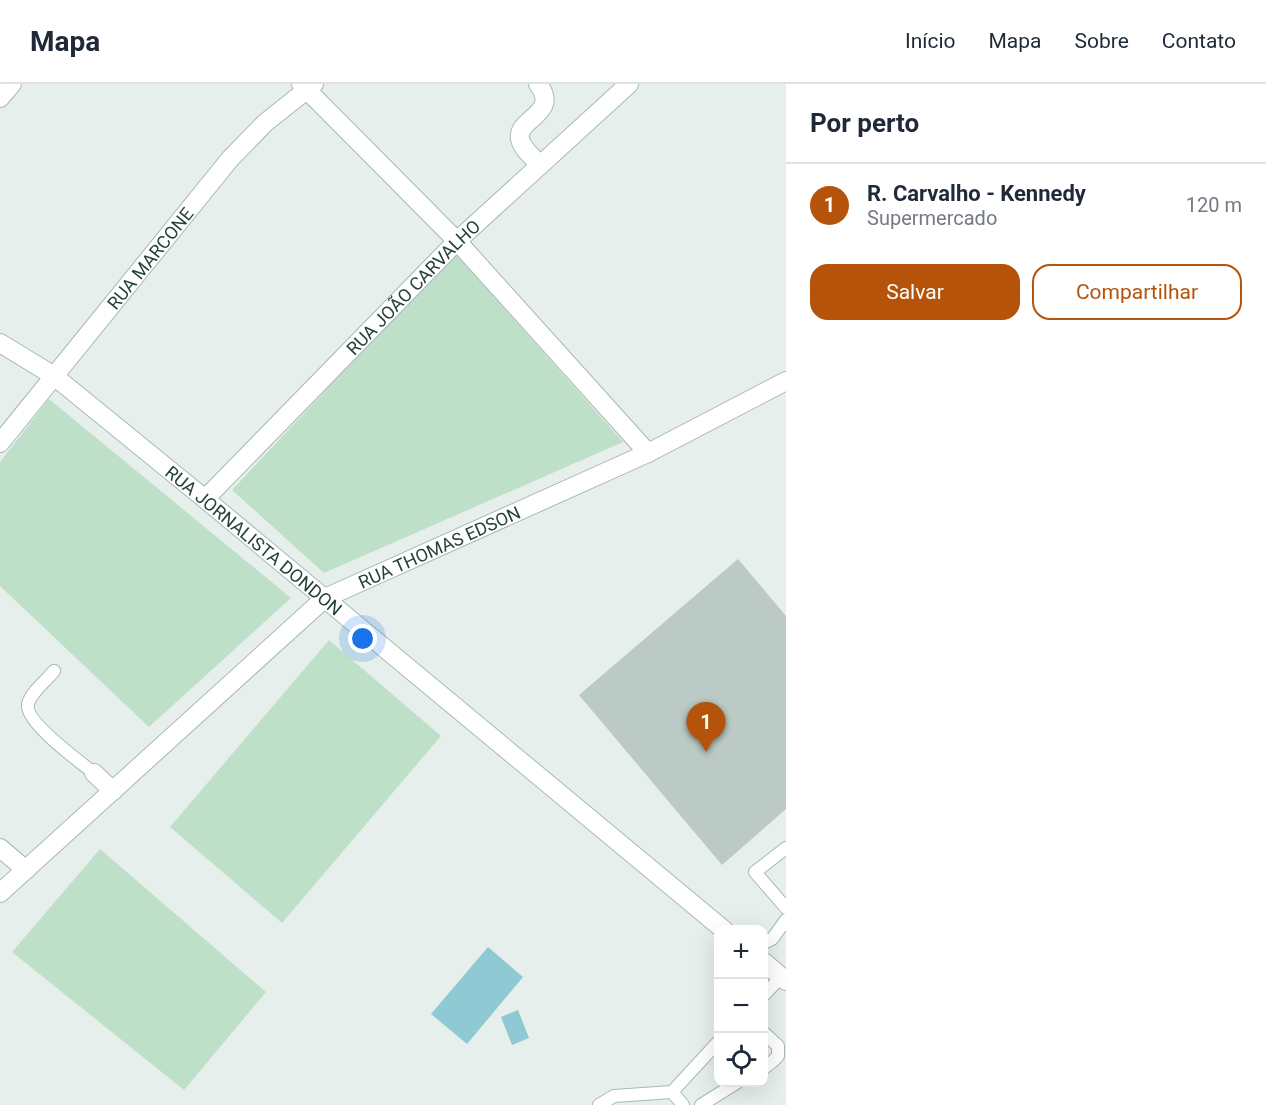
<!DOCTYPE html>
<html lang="pt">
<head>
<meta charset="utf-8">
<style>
  :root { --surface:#fff; --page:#f6f6f7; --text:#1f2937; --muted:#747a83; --line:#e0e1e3; --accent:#b45309 }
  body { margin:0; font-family:Roboto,sans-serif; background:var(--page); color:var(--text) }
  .controls { position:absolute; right:18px; bottom:18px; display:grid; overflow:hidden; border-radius:12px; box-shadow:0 6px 24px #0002 }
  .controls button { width:54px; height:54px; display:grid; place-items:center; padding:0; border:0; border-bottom:2px solid var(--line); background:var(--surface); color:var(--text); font:30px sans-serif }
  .you { position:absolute; left:363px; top:555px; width:21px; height:21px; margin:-15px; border:4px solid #fff; border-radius:50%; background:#1a73e8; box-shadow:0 0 0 9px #1a73e833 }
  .badge { display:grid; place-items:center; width:39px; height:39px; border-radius:50%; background:var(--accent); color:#fff; font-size:20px; font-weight:700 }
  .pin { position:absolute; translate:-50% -50px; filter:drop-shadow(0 2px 3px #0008) }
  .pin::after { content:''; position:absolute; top:32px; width:21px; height:18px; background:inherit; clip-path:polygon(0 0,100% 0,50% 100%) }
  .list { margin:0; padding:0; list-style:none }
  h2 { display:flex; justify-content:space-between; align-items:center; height:78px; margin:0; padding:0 24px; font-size:26px }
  h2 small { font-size:20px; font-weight:400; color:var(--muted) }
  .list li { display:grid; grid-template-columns:39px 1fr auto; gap:18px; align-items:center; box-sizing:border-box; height:84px; padding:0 24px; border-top:2px solid var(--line) }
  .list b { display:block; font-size:22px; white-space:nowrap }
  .list p { margin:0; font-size:20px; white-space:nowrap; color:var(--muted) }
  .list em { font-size:20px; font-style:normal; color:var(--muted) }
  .actions { display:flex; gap:12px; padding:18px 24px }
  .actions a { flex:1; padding:14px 0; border:2px solid var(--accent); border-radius:18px; text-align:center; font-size:21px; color:var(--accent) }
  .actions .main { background:var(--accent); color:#fff }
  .icon { flex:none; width:33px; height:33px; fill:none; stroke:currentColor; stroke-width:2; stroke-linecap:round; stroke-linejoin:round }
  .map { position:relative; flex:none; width:786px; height:1021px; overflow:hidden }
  header { display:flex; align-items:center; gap:36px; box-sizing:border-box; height:84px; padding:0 30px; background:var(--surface); border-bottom:2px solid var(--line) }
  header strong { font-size:28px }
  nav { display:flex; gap:33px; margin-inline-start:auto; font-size:21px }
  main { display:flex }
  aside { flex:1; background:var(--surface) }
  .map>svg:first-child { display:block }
  .green { fill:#bfe0c8 }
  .water { fill:#8ec9d4 }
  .building { fill:#bbcac4 }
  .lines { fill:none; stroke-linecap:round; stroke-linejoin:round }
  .service-casing { stroke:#a8b8b2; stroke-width:14 }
  .minor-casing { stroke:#a8b8b2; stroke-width:20 }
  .secondary-casing { stroke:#a4bbb3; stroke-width:20 }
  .service { stroke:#fff; stroke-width:12 }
  .minor { stroke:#fff; stroke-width:18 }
  .secondary { stroke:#fff; stroke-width:18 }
  .labels { text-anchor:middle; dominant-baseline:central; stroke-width:4.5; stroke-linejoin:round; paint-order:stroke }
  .street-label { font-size:18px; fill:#24423a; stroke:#f7fbf9 }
</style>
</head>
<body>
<header>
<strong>Mapa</strong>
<nav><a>Início</a><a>Mapa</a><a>Sobre</a><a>Contato</a></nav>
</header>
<main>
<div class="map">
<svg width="786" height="1021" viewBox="0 0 786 1021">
  <rect width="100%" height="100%" fill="#e6efeb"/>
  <!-- green -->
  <path class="green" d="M455 169 623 358 324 489 232 406Z
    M49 315 291 514 149 643 0 502V378Z
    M329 556 441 652 282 839 170 743Z
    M100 765 266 908 184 1006 12 868Z"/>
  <!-- water -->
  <path class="water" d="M488 863 523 893 467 960 431 930Z
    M518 926 529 954 512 961 501 933Z"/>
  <!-- building -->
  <path class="building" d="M738 475 786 532V725L722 781 579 611Z"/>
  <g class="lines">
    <!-- service casing -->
    <g class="service-casing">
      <path id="service" d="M54 587C47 596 31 608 28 620 24 637 80 678 94 689
        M786 764 755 788 786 824
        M764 859 772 855 786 836
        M764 911 781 893
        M764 949 778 962V972L772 978 764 984
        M672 1008 683 1021
        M599 1021 614 1012 672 1008 718 958
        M701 1021 738 998"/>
    </g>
    <!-- minor casing -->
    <g class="minor-casing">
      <g id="minor">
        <path d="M301 0 457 157 648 369"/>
        <path d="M538 0C561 30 516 34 520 55 522 65 534 74 540 81"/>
        <path d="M0 14 12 0"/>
        <path id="s1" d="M0 359 230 75 265 39 314 0"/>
        <path id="s2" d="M205 415 457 157 629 0"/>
        <path d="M94 689 113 707"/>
        <path d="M0 764 26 786"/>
        <path id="s3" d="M0 809 325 514 648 369 786 297"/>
      </g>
    </g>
    <!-- secondary casing -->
    <g class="secondary-casing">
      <g id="secondary">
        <path id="s4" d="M0 259 54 292 205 415 724 846"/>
        <path d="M764 878 786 897"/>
      </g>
    </g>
    <!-- service -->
    <use href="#service" class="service"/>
    <!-- minor -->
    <use href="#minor" class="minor"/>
    <!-- secondary -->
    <use href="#secondary" class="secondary"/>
  </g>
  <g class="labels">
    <!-- street labels -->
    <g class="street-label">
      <text stroke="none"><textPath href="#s1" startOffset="238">RUA MARCONE</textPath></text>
      <text stroke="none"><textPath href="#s2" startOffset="297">RUA JOÃO CARVALHO</textPath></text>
      <text stroke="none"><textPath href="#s4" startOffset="322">RUA JORNALISTA DONDON</textPath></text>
      <text stroke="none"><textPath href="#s3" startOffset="564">RUA THOMAS EDSON</textPath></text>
    </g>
  </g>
</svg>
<div class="controls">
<button>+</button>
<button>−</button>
<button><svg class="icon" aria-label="locate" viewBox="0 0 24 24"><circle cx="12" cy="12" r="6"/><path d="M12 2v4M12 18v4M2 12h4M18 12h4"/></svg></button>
</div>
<div class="you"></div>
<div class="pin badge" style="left:706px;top:668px">1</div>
</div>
<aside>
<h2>Por perto<small></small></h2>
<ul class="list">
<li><span class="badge">1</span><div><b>R. Carvalho - Kennedy</b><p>Supermercado</p></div><em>120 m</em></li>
</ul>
<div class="actions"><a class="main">Salvar</a><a>Compartilhar</a></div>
</aside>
</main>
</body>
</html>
